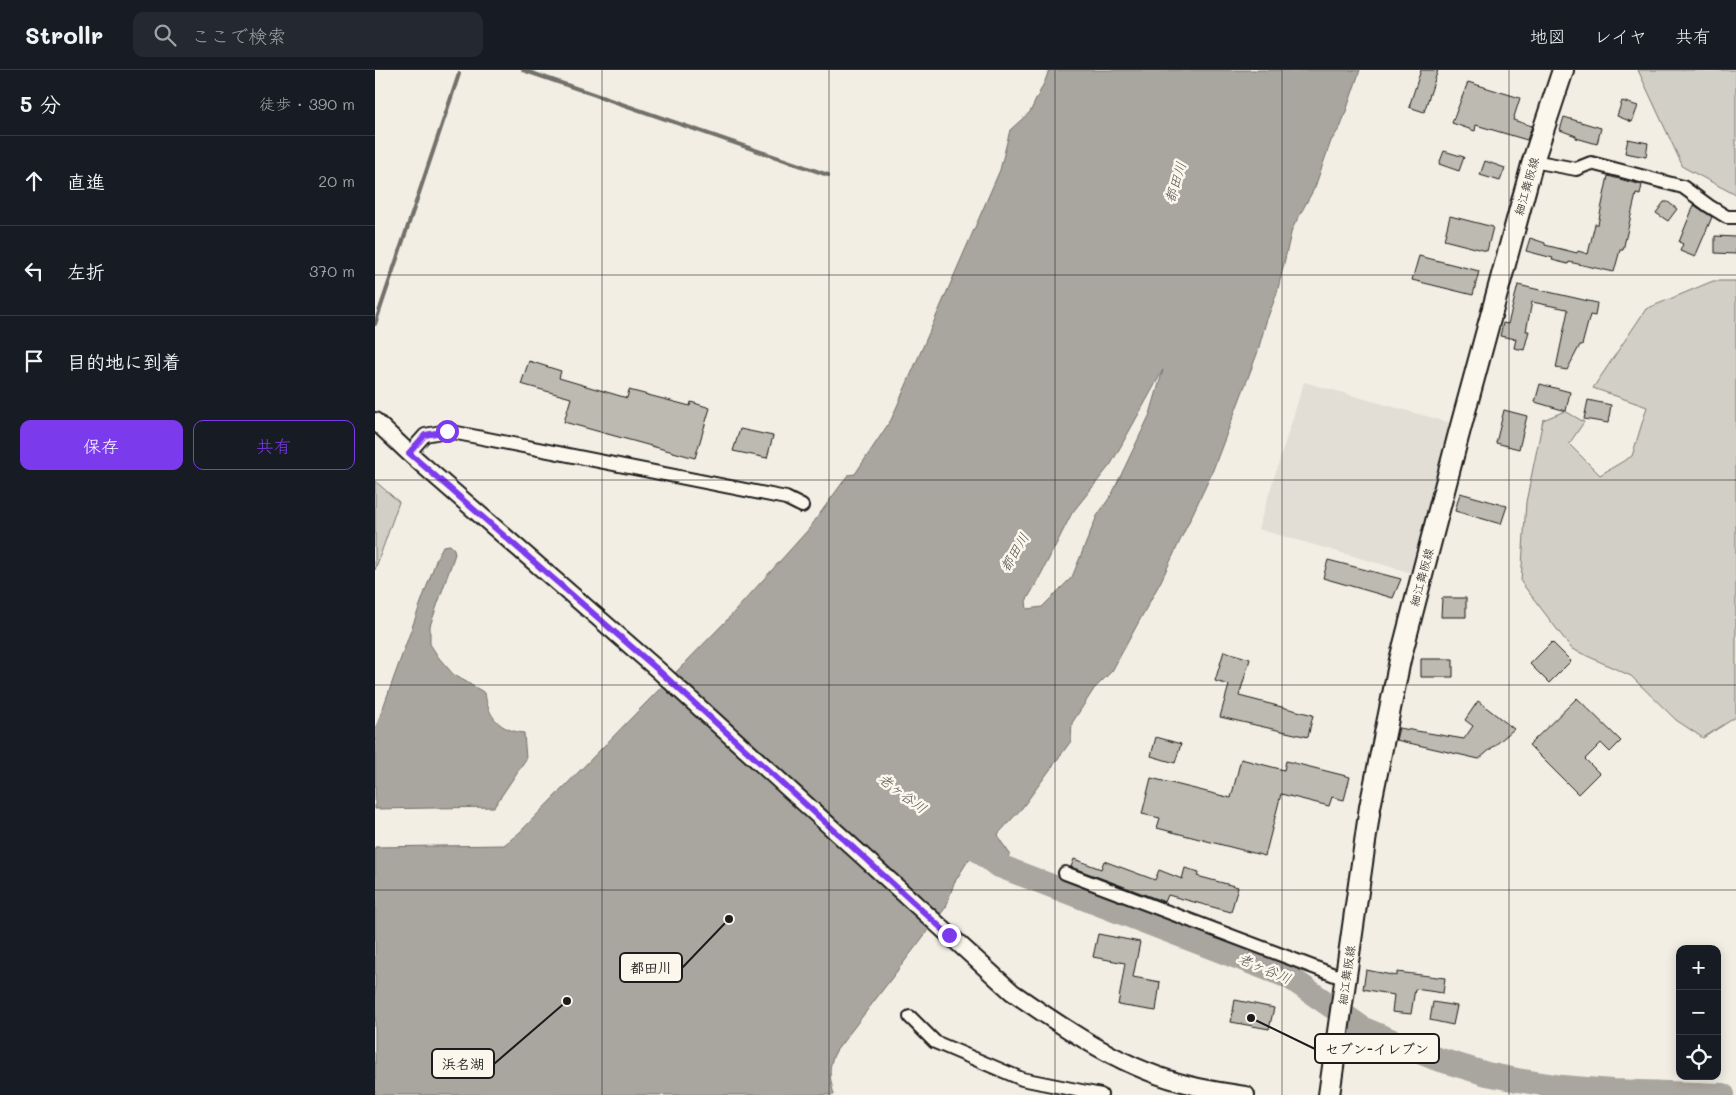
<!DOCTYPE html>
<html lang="ja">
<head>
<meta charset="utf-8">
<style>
  :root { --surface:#171b24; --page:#242831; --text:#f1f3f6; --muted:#9ea1a6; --line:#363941; --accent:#7c3aed }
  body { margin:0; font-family:Mali,"Klee One",sans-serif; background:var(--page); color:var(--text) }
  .controls { position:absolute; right:15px; bottom:15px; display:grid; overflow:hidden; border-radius:10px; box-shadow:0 2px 12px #0003 }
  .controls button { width:45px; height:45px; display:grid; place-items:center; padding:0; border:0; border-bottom:1px solid var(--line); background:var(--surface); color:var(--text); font:25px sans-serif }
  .stop { position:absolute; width:15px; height:15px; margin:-11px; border:4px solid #7c3aed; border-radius:50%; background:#fff }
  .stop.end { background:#7c3aed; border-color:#fff; box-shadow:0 1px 5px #0008 }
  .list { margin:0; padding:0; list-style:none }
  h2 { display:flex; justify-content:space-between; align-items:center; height:65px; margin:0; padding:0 20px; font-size:21px }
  h2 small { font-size:16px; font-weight:400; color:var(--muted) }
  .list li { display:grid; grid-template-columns:32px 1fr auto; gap:15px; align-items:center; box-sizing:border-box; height:90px; padding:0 20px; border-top:1px solid var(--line) }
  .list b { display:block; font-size:19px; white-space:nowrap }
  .list em { font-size:16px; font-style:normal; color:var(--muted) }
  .actions { display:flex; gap:10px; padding:15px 20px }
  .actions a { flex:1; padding:11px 0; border:1px solid var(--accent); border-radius:10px; text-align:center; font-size:18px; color:var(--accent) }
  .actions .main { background:var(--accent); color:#fff }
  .icon { flex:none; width:28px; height:28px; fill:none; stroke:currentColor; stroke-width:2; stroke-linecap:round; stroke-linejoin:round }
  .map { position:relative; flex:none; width:1361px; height:1025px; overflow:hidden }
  header { display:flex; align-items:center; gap:30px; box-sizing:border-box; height:70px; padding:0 25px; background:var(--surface); border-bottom:1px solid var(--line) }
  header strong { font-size:24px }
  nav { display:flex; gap:28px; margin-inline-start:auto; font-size:18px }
  .search { width:350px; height:45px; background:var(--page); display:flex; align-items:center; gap:12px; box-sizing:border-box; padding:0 18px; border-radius:10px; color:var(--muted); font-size:19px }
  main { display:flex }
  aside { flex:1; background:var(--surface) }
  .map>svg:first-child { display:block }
  .built { fill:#e2ded5 }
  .green { fill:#d2cfc6; stroke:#777671 }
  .water { fill:#a9a6a0; stroke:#716f6b; fill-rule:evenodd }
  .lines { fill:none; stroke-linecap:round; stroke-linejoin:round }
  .stream { stroke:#716f6b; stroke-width:4 }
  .river { stroke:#a9a6a0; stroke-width:24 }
  .building { fill:#bdbab1; stroke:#1c1c1c }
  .minor-casing { stroke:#1c1c1c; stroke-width:16 }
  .tertiary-casing { stroke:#1c1c1c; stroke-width:20 }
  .primary-casing { stroke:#1c1c1c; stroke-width:24 }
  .minor { stroke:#fbf7ec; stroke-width:12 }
  .tertiary { stroke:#fbf7ec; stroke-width:16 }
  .primary { stroke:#fbf7ec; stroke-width:20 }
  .route { stroke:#7c3aed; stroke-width:6 }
  .grid { fill:none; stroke:#1c1c1c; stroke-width:1; stroke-opacity:0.55 }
  .labels { text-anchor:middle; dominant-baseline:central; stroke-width:5; stroke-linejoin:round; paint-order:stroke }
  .street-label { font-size:12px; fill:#1c1c1c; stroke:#fbf7ec }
  .water-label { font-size:14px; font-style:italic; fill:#545351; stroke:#fbf7ec }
  .leader { fill:none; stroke:#1c1c1c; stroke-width:2 }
  .callout-dot { fill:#1c1c1c; stroke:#fbf7ec; stroke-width:2 }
  .callout { fill:#fbf7ec; stroke:#1c1c1c; stroke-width:2 }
  .callout-label { font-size:14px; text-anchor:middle; font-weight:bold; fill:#1c1c1c }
</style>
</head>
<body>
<header>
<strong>Strollr</strong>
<div class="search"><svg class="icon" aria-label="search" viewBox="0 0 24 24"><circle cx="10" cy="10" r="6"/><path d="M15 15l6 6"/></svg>ここで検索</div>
<nav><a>地図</a><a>レイヤ</a><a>共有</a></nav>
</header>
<main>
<aside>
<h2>5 分<small>徒歩 · 390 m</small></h2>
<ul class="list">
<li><svg class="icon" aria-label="ahead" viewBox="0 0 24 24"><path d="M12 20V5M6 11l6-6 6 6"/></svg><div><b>直進</b></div><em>20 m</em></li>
<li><svg class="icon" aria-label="left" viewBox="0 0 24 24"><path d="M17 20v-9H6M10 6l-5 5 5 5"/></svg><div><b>左折</b></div><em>370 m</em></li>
<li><svg class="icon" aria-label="arrive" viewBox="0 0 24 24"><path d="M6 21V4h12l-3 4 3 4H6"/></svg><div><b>目的地に到着</b></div></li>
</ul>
<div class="actions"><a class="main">保存</a><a>共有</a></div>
</aside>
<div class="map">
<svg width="1361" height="1025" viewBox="0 0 1361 1025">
  <rect width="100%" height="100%" fill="#f2eee4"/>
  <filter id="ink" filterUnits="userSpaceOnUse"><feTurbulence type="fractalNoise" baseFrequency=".02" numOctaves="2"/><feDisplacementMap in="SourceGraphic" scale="10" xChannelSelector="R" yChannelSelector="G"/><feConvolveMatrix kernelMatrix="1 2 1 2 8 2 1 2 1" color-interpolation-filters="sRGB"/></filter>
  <g filter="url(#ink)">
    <!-- built -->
    <path class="built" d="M929 312 1076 353 1037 503 883 459Z"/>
    <!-- green -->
    <path class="green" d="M1263 0H1361V125L1308 97Z
      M1338 211H1361V647L1328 668 1301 650 1256 606 1197 579 1146 512 1151 432 1168 350 1190 341 1209 352 1194 374 1225 405 1257 386 1272 337 1218 318 1271 239Z
      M0 411 24 432 0 500Z"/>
    <!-- water -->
    <path class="water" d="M674 0H985L966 56 956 71 940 117 917 159 902 223 891 252 882 284 836 405 786 511 737 601 719 619 697 653 696 671 647 738 623 764 625 770 635 784 624 799 618 795 594 789 579 813 571 837 461 981C452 998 455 1007 459 1025H0V777L129 775 144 763 351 551 433 460 473 405 480 404 516 350 625 100 635 60 655 42 670 11ZM788 300 775 344 737 424 722 446 697 507 667 537 652 539 651 531 661 514 697 443 736 394Z
      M75 475 79 479 80 484 55 556V574L64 588 78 604 110 623C113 647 124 660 149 663L151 689 119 737 0 739V660L62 488 68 476Z"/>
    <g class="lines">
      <!-- stream -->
      <path class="stream" d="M148 0 453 105
        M0 254 84 4"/>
      <!-- river -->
      <path class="river" d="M599 777 622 795 914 907 989 959 1059 988 1112 1004 1142 1010 1187 1017 1237 1021 1348 1025"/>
    </g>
    <!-- building -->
    <path class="building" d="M1046 0H1063L1049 42 1034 37Z
      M1093 12 1145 28 1138 50 1157 56 1152 70 1101 55 1100 61 1077 53Z
      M1247 31 1263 36 1257 52 1242 46Z
      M1189 47 1226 58 1222 74 1201 68V66L1185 60Z
      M1253 69 1273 73 1271 87 1250 83Z
      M1069 81 1089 87 1084 101 1064 94Z
      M1110 91 1130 98 1125 111 1105 105Z
      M1233 106 1267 115 1265 125 1261 124 1248 180H1245L1239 202 1194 192 1193 194 1177 190 1178 188 1151 181 1155 168 1170 173V175L1202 183 1203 181 1213 184 1220 154H1223Z
      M1289 132H1293L1302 139 1293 151 1281 143Z
      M1319 135 1337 147 1320 187 1305 181 1308 174 1304 172Z
      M1075 146 1118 157 1112 181 1069 170Z
      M1340 166 1361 167V184L1340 183Z
      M1044 186 1104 201 1098 225 1037 210Z
      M1143 215 1222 233 1220 246 1215 245 1207 275H1205L1192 300 1181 298 1193 240 1192 239 1157 232 1151 261H1154L1149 280 1139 278 1141 269 1125 266 1128 253 1133 254Z
      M154 291 186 301 184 308 252 328 254 320 315 336 316 332 335 338 320 388 189 352 196 328 146 314Z
      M1165 314 1195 322 1191 341 1160 332Z
      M1213 330 1236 335 1233 353 1209 349Z
      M1129 340 1152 346 1144 379 1121 373Z
      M365 359 398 366 392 388 358 381Z
      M1085 423 1132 436 1126 454 1080 441Z
      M953 490 1026 509 1018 528 948 508Z
      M1067 528H1091V547H1066Z
      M1177 572 1196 591 1174 613 1155 594Z
      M849 581 875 589 864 626 938 645 933 667 845 647 854 615 840 611Z
      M1046 589H1078V607H1046Z
      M1202 628 1246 671 1235 682 1226 673 1210 689 1224 703 1203 724 1154 675Z
      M1103 631 1139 659 1104 689 1021 670 1024 658 1089 669 1098 656 1090 650Z
      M781 667 806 674 800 693 776 686Z
      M866 689 909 700 911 691 975 707 969 730 957 727 954 736 906 724 890 786 782 758 785 748 767 744 776 708 856 728Z
      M699 789 726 799 729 791 780 810 784 800 807 809 810 798 824 802 822 806 863 817 856 842 793 825 790 832 696 797Z
      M723 864 765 872 758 907 785 912 781 941 743 935 750 893 718 887Z
      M991 900 1022 906V902L1070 908 1068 923 1040 919 1036 944 1017 942 1019 925 988 919Z
      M860 930 899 938 894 959 856 952Z
      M1058 932 1082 936 1078 955 1055 950Z"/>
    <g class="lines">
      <!-- minor casing -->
      <g class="minor-casing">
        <path id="minor" d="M1158 91 1201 99 1216 93 1308 117 1334 136 1352 147H1361
          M34 383 50 365 72 361 411 428 427 436
          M690 803 970 909
          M535 947 560 972 647 1009 726 1025"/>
      </g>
      <!-- tertiary casing -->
      <g class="tertiary-casing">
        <path id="tertiary" d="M0 351 34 383 282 599 637 922C692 960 749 1000 815 1015 833 1020 853 1022 871 1025"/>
      </g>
      <!-- primary casing -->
      <g class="primary-casing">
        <path id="primary" d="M954 1025 995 737 1025 590 1083 367 1158 91 1188 0"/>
      </g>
      <!-- minor -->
      <use href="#minor" class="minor"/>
      <!-- tertiary -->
      <use href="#tertiary" class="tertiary"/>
      <!-- primary -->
      <use href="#primary" class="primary"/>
    </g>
  </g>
  <g class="lines" filter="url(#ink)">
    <!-- route -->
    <path class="route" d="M72 361 50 365 34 383 282 599 574 865"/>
  </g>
  <!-- grid -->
  <path class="grid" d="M227 0V1025M454 0V1025M680 0V1025M907 0V1025M1134 0V1025M0 205H1361M0 410H1361M0 615H1361M0 820H1361"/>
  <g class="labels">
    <!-- street labels -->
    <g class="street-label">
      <text transform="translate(1151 116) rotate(-74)">細江舞阪線</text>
      <text transform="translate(1046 507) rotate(-75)">細江舞阪線</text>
      <text transform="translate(971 905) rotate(-82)">細江舞阪線</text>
    </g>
    <!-- water labels -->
    <g class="water-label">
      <text transform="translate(800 112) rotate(-73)">都田川</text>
      <text transform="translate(639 482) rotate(-59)">都田川</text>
      <text transform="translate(528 723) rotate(37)">老ヶ谷川</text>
      <text transform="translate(890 898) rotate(23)">老ヶ谷川</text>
    </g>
  </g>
  <!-- callouts -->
  <path class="leader" d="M354 849L307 898M876 948L940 979M192 931L119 994"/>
  <g class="callout-dot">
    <circle cx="354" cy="849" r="5"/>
    <circle cx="876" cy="948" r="5"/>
    <circle cx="192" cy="931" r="5"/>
  </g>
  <g class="callout">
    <rect x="245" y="883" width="62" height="29" rx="5"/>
    <rect x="940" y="964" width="124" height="29" rx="5"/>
    <rect x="57" y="979" width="62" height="29" rx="5"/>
  </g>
  <g class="callout-label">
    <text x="276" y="903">都田川</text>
    <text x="1002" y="984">セブン-イレブン</text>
    <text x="88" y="999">浜名湖</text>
  </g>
</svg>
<div class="controls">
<button>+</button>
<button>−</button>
<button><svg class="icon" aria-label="locate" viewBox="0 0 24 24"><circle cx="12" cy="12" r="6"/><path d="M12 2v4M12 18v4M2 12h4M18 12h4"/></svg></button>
</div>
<div class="stop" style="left:72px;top:361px"></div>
<div class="stop end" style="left:574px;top:865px"></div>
</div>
</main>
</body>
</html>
